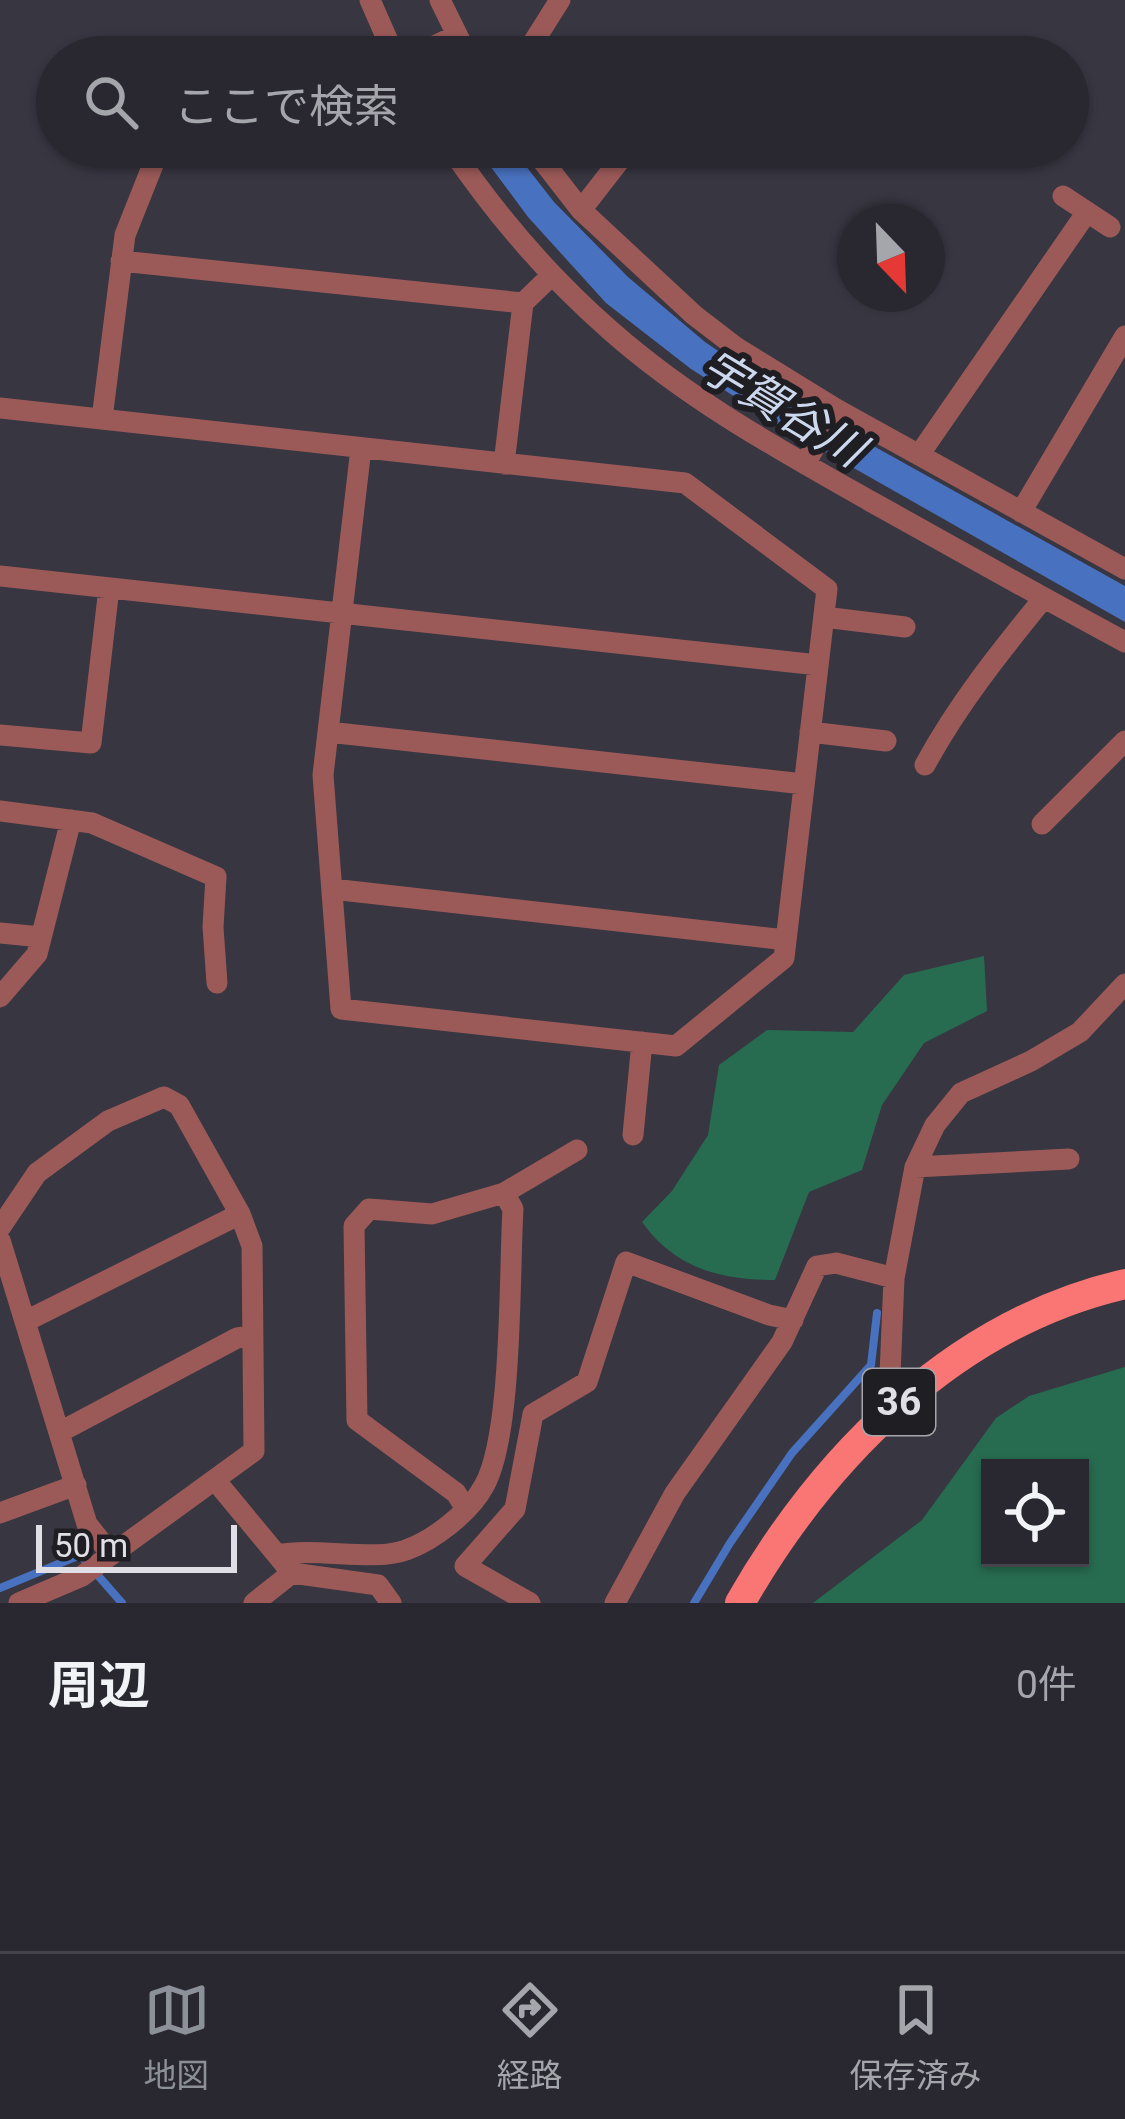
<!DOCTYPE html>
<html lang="ja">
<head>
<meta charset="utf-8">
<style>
  :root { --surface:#292831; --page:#313039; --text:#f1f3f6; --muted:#a5a6ab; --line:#45444d; --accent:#8c9099 }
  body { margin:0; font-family:Roboto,"Noto Sans JP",sans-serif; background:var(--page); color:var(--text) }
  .controls { position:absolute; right:36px; bottom:36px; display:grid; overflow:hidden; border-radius:0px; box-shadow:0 3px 9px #0004 }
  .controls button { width:108px; height:108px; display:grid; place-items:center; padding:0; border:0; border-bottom:3px solid var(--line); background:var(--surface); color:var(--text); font:60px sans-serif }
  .compass { position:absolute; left:837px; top:204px; width:108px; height:108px; border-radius:50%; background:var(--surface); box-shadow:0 3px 9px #0004; rotate:157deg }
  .scale { position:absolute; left:36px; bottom:30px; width:201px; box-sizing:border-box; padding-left:12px; border:6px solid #e0dfe6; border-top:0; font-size:33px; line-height:42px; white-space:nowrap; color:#e0dfe6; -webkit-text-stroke:9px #1f1e23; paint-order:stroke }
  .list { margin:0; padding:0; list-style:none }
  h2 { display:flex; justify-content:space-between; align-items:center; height:156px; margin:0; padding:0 48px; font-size:51px }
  h2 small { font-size:39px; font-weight:400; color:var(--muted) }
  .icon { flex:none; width:66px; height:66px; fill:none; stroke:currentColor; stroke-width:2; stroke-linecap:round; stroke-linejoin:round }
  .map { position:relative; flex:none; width:1125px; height:1603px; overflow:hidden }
  .search { position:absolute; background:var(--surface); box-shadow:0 3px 9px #0004; left:36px; right:36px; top:36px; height:132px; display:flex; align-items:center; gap:30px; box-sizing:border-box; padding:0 42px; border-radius:66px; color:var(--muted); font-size:45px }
  .sheet { height:348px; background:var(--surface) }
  nav { display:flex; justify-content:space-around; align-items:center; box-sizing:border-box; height:168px; border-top:3px solid var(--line); background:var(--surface); font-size:33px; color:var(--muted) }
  nav a { display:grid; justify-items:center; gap:6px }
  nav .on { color:var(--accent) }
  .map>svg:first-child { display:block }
  .green { fill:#276c50; fill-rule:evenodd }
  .water { fill:#4871bf }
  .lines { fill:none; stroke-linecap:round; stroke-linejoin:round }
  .stream { stroke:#4871bf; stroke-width:8 }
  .street { stroke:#9b5a58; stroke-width:21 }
  .primary { stroke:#fa7674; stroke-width:30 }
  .labels { text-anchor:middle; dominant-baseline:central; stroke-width:12; stroke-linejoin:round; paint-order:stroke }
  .shield { fill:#1f1e23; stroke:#a6a5ac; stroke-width:3 }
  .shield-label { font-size:39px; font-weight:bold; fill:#e0dfe6 }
  .water-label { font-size:45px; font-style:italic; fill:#ccd8ed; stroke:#1f1e23 }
</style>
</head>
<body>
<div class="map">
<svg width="1125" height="1603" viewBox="0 0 1125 1603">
  <rect width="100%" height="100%" fill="#373641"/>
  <!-- green -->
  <path class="green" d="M984 956 987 1011 924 1043 882 1105 862 1170 809 1192 775 1280C720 1280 675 1268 642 1222L672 1191 708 1135 719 1065 767 1030 853 1032 904 975Z
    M1125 1367V1603H813L922 1520 996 1418 1029 1396ZM990 1468H1080V1558H990Z"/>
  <!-- water -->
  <path class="water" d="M476 147H511L554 202 628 277 705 342 789 399 1125 586V622L792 433 691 369 606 303 528 217Z"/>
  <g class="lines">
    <!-- stream -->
    <path class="stream" d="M0 1588 80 1555 122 1603
      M694 1603 730 1543 792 1453 871 1365 877 1313"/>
    <!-- street -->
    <path class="street" d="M370 0 395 57
      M440 0 468 57
      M412 57 455 36
      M524 57 560 0
      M450 147C496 215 549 277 611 331 689 400 780 450 870 501 955 548 1039 596 1125 642
      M532 147 581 210 694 315 737 348 836 409 1125 569
      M1063 196 1110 227
      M581 210 630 147
      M121 261 523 303
      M0 408 685 483 827 589 784 958 676 1046 341 1009 323 775 361 448
      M102 419 125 235 160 147
      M919 455 1087 212
      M504 464 523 303 552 275
      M805 464 836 409
      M1021 512 1125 336
      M0 576 818 665
      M824 617 905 627
      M328 732 804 784
      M810 732 886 741
      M0 735 91 743 109 588
      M925 765C958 704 1000 652 1043 599
      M0 811 92 823 216 877 213 927 217 983
      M1042 824 1125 741
      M332 889 786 940
      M0 933 41 937
      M0 997 37 954 71 820
      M633 1135 642 1042
      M915 1167 1069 1159
      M0 1228 37 1173 108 1121 164 1097 179 1105 240 1214 252 1246 254 1451 82 1576 19 1603
      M0 1240 87 1524 110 1553
      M26 1321 240 1214
      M900 1401 890 1375 894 1278 915 1167 935 1125 961 1093 1031 1061 1080 1032 1125 984
      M60 1432 237 1338 251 1336
      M215 1480 292 1573 254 1603
      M466 1509 456 1493 357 1420 354 1226 369 1209 432 1214 504 1193 577 1150
      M0 1513 76 1485
      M277 1555C316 1547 375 1562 406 1550 434 1540 470 1512 484 1486 513 1435 509 1273 513 1209L504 1193
      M292 1573 378 1585 391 1603
      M530 1603 465 1566 515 1509 533 1414 587 1382 626 1262 769 1315 793 1320
      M615 1603 675 1493 782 1342 817 1266 836 1263 894 1278"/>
    <!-- primary -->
    <path class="primary" d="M740 1603C824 1456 955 1323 1125 1284"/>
  </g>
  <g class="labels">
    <!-- shield labels -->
    <rect class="shield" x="863" y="1369" width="72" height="66" rx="9"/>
    <g class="shield-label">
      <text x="899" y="1402">36</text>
    </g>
    <!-- water labels -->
    <g class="water-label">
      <text transform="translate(783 408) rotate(31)">宇賀谷川</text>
    </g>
  </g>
</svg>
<div class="controls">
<button><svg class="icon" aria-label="locate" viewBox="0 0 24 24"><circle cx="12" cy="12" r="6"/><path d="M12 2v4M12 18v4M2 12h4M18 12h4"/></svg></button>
</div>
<svg class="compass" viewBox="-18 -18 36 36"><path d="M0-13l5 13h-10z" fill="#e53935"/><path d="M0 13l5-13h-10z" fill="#a5a6ab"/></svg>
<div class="scale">50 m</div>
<div class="search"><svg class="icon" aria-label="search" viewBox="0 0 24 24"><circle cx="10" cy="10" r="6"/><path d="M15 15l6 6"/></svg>ここで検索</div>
</div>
<section class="sheet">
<h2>周辺<small>0件</small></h2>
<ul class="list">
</ul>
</section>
<nav>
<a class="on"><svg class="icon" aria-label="map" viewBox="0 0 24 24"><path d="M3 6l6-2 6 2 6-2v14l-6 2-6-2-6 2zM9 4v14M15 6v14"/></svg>地図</a>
<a><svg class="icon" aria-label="directions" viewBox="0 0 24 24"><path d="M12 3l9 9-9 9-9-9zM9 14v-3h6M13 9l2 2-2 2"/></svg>経路</a>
<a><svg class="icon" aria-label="saved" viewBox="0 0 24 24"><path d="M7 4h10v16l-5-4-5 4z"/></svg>保存済み</a>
</nav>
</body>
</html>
